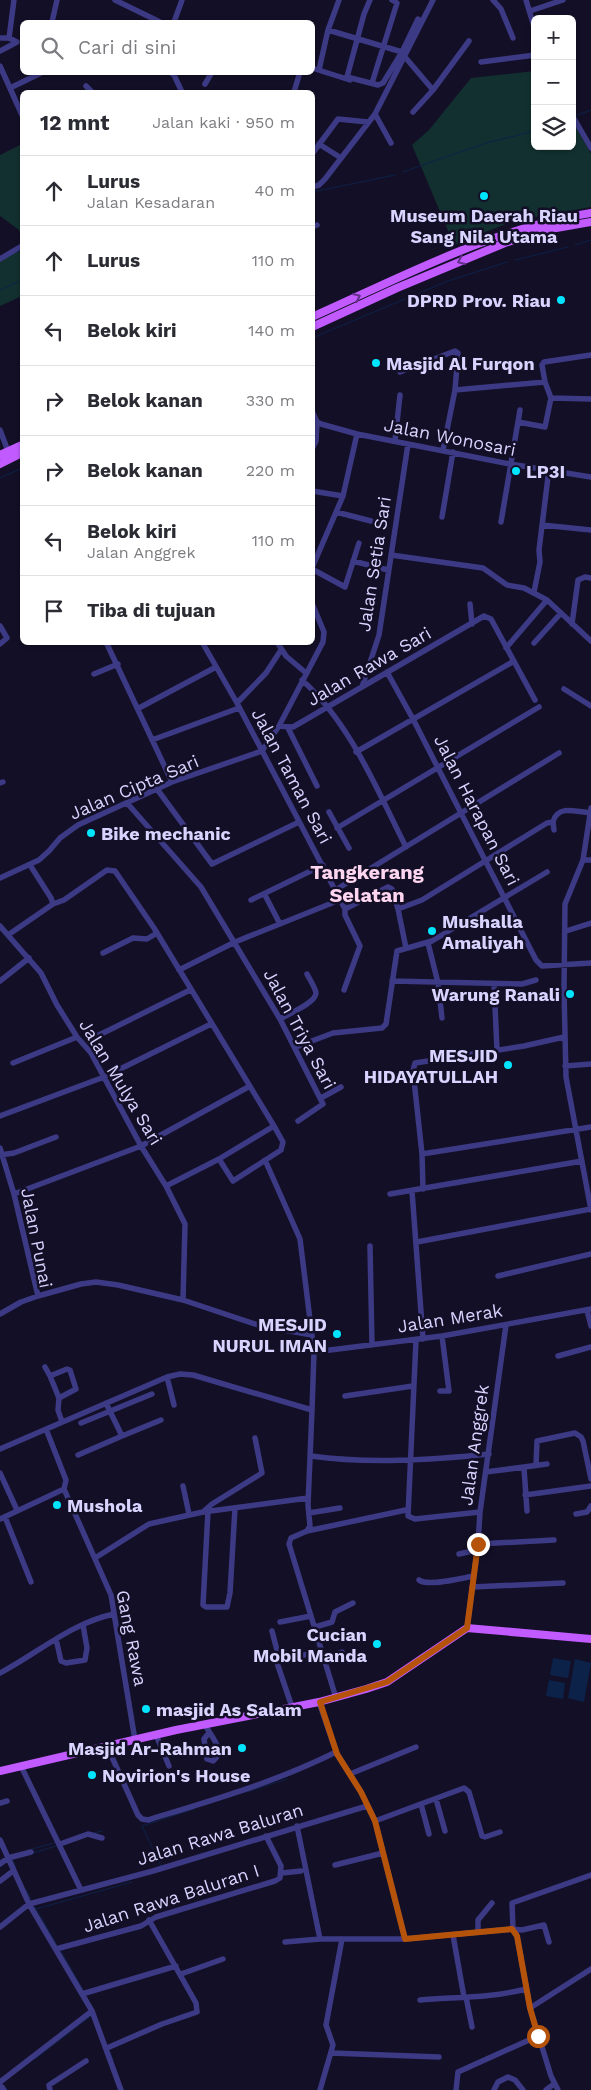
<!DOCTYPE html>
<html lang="id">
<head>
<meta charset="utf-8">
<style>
  :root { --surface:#fff; --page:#f7f7f7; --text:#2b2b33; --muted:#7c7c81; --line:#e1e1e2 }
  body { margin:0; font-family:"Work Sans",sans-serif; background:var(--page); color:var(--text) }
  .controls { position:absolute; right:15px; top:15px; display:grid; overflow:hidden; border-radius:8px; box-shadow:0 1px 4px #0004 }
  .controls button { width:45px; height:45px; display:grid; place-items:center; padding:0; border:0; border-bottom:1px solid var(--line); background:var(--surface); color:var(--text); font:25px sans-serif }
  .stop { position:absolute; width:15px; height:15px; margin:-11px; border:4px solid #b45309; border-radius:50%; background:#fff }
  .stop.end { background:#b45309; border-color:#fff; box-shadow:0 1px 5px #0008 }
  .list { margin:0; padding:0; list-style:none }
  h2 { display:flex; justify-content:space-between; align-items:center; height:65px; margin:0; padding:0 20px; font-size:21px }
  h2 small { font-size:16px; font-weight:400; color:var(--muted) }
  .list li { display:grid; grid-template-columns:32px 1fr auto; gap:15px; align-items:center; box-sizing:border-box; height:70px; padding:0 20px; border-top:1px solid var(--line) }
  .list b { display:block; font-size:19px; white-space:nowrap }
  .list p { margin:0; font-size:16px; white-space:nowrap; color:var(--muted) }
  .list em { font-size:16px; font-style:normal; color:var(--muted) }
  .icon { flex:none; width:28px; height:28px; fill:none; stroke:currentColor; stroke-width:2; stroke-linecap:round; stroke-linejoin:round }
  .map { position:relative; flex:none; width:591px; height:2090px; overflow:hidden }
  .search { position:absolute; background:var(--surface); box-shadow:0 1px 4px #0004; left:20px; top:20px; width:295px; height:55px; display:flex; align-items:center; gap:12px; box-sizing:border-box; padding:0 18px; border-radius:8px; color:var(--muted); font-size:19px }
  .panel { position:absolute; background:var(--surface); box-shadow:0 1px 4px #0004; left:20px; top:90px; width:295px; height:555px; border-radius:8px }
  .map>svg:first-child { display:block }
  .green { fill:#12302f }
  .water { fill:#0c2248 }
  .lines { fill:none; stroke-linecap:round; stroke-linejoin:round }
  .stream { stroke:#0c2248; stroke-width:1 }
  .minor { stroke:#3d3a85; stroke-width:5.5 }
  .major { stroke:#c25bff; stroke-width:8 }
  .oneway { stroke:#623188 }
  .route { stroke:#b45309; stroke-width:6 }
  .poi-dot { fill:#00e5ff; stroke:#130f26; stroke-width:2 }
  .labels { text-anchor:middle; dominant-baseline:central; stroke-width:5; stroke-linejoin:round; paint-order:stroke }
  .poi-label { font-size:18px; font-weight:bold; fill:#d9d4ff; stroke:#130f26; text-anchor:start }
  .street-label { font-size:18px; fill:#d9d4ff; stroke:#130f26 }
  .quarter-label { font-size:20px; font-weight:bold; fill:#ffd6f0; stroke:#130f26 }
</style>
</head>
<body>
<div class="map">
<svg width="591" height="2090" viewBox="0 0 591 2090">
  <rect width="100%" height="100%" fill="#130f26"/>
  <!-- green -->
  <path class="green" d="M535 71V146H572V120L591 154V207L513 221 454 245 412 145 429 130 471 78Z
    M22 144V240L19 230 0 216V155Z
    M22 250V296L0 306V259Z"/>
  <!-- water -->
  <path class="water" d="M553 1658 571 1661 568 1678 550 1675Z
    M575 1659 591 1663 584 1702 568 1698Z
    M549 1680 565 1683 563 1699 546 1696Z"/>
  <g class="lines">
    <!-- stream -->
    <path class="stream" d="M575 116 591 110
      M403 172 486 143 535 131
      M312 192 395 175
      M575 245 591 240
      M515 260 568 247
      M0 290 22 280
      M312 338 448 281 507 262
      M0 478 22 468
      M247 1792 287 1779
      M93 1833 102 1831
      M32 1849 54 1843
      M33 1853 56 1846
      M13 1860 16 1868
      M161 1866 142 1826 194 1809
      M26 1890 31 1899
      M35 1907 57 1945
      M36 1909 132 1882
      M61 1951 83 1990
      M110 2052 113 2060
      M35 2059 91 2016"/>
    <!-- minor -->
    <path class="minor" d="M115 0 160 22
      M370 0 364 14 347 77 378 85 383 83 402 52 418 19
      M493 0 501 9 513 38
      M526 0 535 30
      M530 11 563 0
      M52 22 57 0
      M174 22 182 0
      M328 30 402 52
      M0 38H9L17 42 0 51
      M9 38 14 0
      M405 57 433 90 413 112
      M481 62 535 55
      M0 66 22 115
      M312 68 350 80
      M319 70 328 30 339 0
      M169 72 174 75 182 92
      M372 83 397 3 392 0
      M205 84 212 72
      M86 86 92 92
      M10 88 43 72
      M433 90 469 41
      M294 92 300 72
      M375 114 391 143
      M572 115 591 148
      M319 144 341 158
      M312 154 338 119 368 122
      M312 187 319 185 325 179 375 114 433 0
      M312 227 317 225
      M0 259 20 247
      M591 355 544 362 542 365 545 382 551 398 591 399
      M400 372 455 351 458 353 455 390 443 450
      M455 390 545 382
      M312 411 317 422 321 424 357 434 510 464 591 477
      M518 422 545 427 551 398
      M0 430 8 451
      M395 441 400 395
      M312 449 316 441 317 422
      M312 491 343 496
      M336 512 371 521
      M442 517 453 452
      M501 522 520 410
      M542 525 591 530
      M391 555 483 568 507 585 524 588 547 600 591 641
      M353 561 388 570
      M312 568 343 496 357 434
      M312 569 345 587 359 543
      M534 592 540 562 539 550 549 469
      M470 604 472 624
      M572 624 578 580 585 577 591 578
      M0 626 7 638 0 644
      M106 642 172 782
      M202 642 237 703 345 909 388 887 392 889 398 909 406 948
      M277 642 286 656 306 673
      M534 643 561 613
      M506 648 547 600
      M387 672 413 719 536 960 542 966 591 963
      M94 674 118 664
      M302 680C351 724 377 790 406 847
      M362 687 379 635 408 444
      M564 689 591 706
      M237 703 266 673 281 650
      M139 708 216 667
      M279 726 293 727 484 616 491 619 535 700
      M288 728 317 786
      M152 740 239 708
      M356 752 514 661
      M0 783 3 782
      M157 789 212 864 299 822
      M127 803 201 887 280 1019 323 1104 298 1121
      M591 808 583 860 565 904 564 990 566 1077 591 1210
      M329 812 349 848
      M553 822C557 805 576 811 590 813
      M337 828 539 707
      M583 860H591
      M0 878 39 860 49 851 60 838 78 825 172 782 262 751 279 726 323 642 324 632 312 603
      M337 889 559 753
      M266 897 280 924
      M251 900 323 865
      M398 909 422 900 547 823 553 822 554 830
      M0 926 41 973 57 1005 77 1037 91 1053 141 1146 166 1186 219 1159 233 1181 281 1150 283 1142 274 1126 154 928 115 871 107 870 64 900 53 904
      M566 931 591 923
      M8 935 53 904 51 898 30 865
      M428 943 438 983 442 1018
      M103 953 133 938 147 939 157 933
      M179 970 235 942 342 899
      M0 981 29 958
      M392 981 522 984 536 980
      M494 984 497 1050
      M344 990 360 946 345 915V909
      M280 1019C288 1014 316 1003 316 993 315 987 310 980 307 974
      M564 1037 524 1046 415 1063 413 1071 422 1154 591 1127
      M89 1040 190 990
      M296 1047 333 1033 382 1028 386 1024 397 951 432 941 547 872
      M13 1063 77 1037
      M565 1066 591 1064
      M321 1098 341 1087
      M0 1116 104 1077 211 1024
      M0 1148 14 1194 38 1296 21 1302 0 1314
      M422 1154 423 1189
      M0 1155 14 1153 56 1137
      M219 1159 274 1126
      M166 1186 185 1224 183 1300
      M412 1191 423 1339
      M14 1194 141 1146 250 1086
      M390 1194 582 1161
      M417 1242 591 1209
      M370 1246 372 1345
      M498 1276 591 1254
      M38 1296 81 1284 96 1282 118 1285 183 1300 261 1326 312 1335
      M587 1310 591 1326
      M416 1340 408 1516 415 1519 480 1512
      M314 1352 442 1336 591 1309
      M558 1356 591 1347
      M45 1367 50 1376
      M167 1377 174 1405
      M440 1391H449L442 1336
      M345 1396 413 1386
      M59 1398 76 1389 70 1370 67 1369 50 1376 59 1398 58 1410 62 1422
      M312 1410 308 1505 310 1526 307 1531 291 1538 289 1544 336 1698
      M81 1423 152 1394
      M46 1429 66 1480 64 1489
      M122 1436 161 1420
      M0 1449 167 1377 180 1374 193 1375 312 1410 314 1352 300 1239 265 1160
      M78 1455 122 1436 106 1403
      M311 1456C369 1464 430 1460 489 1454
      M536 1465 537 1441 575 1433 581 1437 583 1441 591 1479
      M524 1468 527 1511
      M486 1472 547 1464
      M0 1473 17 1510
      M183 1486 189 1514
      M64 1489 111 1595 135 1740
      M525 1495 591 1486
      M208 1511 203 1605 206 1607H227L230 1593 235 1508
      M203 1512 212 1504 262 1473 255 1438
      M309 1513 340 1508
      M576 1514 587 1512 591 1506
      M5 1517 31 1582
      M0 1519 64 1489
      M307 1531 406 1510
      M478 1544 554 1540
      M459 1554 477 1550
      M95 1558 149 1524 203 1512 308 1498
      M419 1580C428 1587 462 1578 474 1576
      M472 1587 563 1583
      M280 1622 311 1616
      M315 1627 332 1622 335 1612 353 1603
      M467 1628 478 1544 480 1512 506 1325
      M272 1631 279 1658 282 1660 322 1651
      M56 1639 61 1661 66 1663 85 1660 87 1648 83 1625
      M275 1657 292 1707
      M324 1658 342 1652 348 1661
      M0 1673C38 1653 71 1623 114 1614
      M319 1702 337 1754 361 1792 375 1821 405 1939 513 1929 517 1936 530 2008 551 2076 558 2090
      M205 1724C209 1735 227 1750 213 1761L207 1759 204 1739 208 1734
      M156 1735 169 1766
      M107 1746 138 1815 142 1819 148 1820C213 1800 276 1782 336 1752
      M21 1766 81 1890
      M350 1774 416 1747
      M436 1799 445 1831
      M0 1803 7 1801
      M421 1804 429 1834
      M375 1821 464 1788 469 1792 482 1836 485 1837 500 1832
      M297 1826 320 1939
      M0 1840 29 1904 92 2011 121 2090
      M60 1844 88 1834 102 1838
      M0 1864 8 1858 31 1852
      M335 1865 383 1853
      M282 1873 301 1871
      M0 1881 13 1871
      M0 1927 29 1904 153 1871 367 1806
      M478 1932V1920L492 1903
      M453 1935 464 1997
      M285 1942 320 1939H405
      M549 1942 544 1925 522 1930 513 1929 512 1903 591 1875
      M56 1949 141 1926 156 1917 275 1881 280 1878 281 1866 266 1836
      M181 1974 223 1959
      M82 1994 176 1966
      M466 1997 472 2027
      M420 2000C457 1997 491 1998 526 1989
      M530 2008 591 1969
      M107 2048 162 2024 197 2012 196 2003 149 1920
      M331 2053 439 2057
      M0 2082 92 2011
      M0 2089 2 2087 4 2090
      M50 2090 49 2085 86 2061
      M320 2090 333 2045 326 2025 342 1939
      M456 2090 458 2072 538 2036
      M494 2090 498 2082 508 2077 515 2080 523 2090
      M546 2090 554 2084"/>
    <!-- major -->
    <path class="major" d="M312 317C402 277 493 228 591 213
      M312 327 397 288 505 243 545 230 591 222
      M0 455 22 445
      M0 464 22 453
      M0 1771 176 1730 319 1702 366 1689 387 1682 467 1628 591 1639"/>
  </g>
  <!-- one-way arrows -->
  <defs><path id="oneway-chevron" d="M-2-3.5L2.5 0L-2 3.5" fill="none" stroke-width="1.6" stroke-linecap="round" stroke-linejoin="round" transform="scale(1.25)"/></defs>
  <g class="oneway">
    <use href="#oneway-chevron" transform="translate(461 261) rotate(157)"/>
    <use href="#oneway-chevron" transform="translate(357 297) rotate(-24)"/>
  </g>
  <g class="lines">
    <!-- route -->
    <path class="route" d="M478 1544 467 1628 387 1682 320 1702 337 1754 361 1792 375 1821 405 1939 512 1929 517 1936 530 2008 538 2036"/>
  </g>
  <!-- markers -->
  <g class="poi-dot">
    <circle cx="484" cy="196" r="5"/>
    <circle cx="561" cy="300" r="5"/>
    <circle cx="376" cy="363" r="5"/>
    <circle cx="516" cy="471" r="5"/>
    <circle cx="91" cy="833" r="5"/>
    <circle cx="432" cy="931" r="5"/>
    <circle cx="570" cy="994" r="5"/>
    <circle cx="508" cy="1065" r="5"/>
    <circle cx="337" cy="1334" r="5"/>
    <circle cx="57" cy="1505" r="5"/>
    <circle cx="377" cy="1644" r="5"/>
    <circle cx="146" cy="1709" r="5"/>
    <circle cx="242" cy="1748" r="5"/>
    <circle cx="92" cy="1775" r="5"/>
  </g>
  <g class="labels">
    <!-- poi labels -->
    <g class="poi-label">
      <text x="484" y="215" text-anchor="middle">Museum Daerah Riau<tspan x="484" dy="21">Sang Nila Utama</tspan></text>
      <text x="551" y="300" text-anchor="end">DPRD Prov. Riau</text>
      <text x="386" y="363">Masjid Al Furqon</text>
      <text x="526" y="471">LP3I</text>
      <text x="101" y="833">Bike mechanic</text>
      <text x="442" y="921">Mushalla<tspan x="442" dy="21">Amaliyah</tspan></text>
      <text x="560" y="994" text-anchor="end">Warung Ranali</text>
      <text x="498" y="1055" text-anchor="end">MESJID<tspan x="498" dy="21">HIDAYATULLAH</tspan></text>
      <text x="327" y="1324" text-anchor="end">MESJID<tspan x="327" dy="21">NURUL IMAN</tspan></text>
      <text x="67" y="1505">Mushola</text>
      <text x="367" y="1634" text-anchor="end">Cucian<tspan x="367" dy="21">Mobil Manda</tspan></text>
      <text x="156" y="1709">masjid As Salam</text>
      <text x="232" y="1748" text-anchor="end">Masjid Ar-Rahman</text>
      <text x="102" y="1775">Novirion's House</text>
    </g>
    <!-- street labels -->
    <g class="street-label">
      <text transform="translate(450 437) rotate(11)">Jalan Wonosari</text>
      <text transform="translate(374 564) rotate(-81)">Jalan Setia Sari</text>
      <text transform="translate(369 666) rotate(-30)">Jalan Rawa Sari</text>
      <text transform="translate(292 776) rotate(62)">Jalan Taman Sari</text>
      <text transform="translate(134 787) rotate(-23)">Jalan Cipta Sari</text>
      <text transform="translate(477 810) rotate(63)">Jalan Harapan Sari</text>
      <text transform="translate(300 1029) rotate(62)">Jalan Triya Sari</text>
      <text transform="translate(121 1082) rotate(59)">Jalan Mulya Sari</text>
      <text transform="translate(37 1238) rotate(79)">Jalan Punai</text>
      <text transform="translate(450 1318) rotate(-9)">Jalan Merak</text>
      <text transform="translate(474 1445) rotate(-82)">Jalan Anggrek</text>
      <text transform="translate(132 1638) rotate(79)">Gang Rawa</text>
      <text transform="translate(220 1834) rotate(-17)">Jalan Rawa Baluran</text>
      <text transform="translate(171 1898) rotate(-18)">Jalan Rawa Baluran I</text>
    </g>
    <!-- quarter labels -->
    <g class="quarter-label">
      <text x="367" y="872">Tangkerang<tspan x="367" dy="23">Selatan</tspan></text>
    </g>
  </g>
</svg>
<div class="controls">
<button>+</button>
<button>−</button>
<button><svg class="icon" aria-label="layers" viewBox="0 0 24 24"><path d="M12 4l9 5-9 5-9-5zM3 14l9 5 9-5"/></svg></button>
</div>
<div class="stop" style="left:538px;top:2036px"></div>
<div class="stop end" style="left:478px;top:1544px"></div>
<div class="search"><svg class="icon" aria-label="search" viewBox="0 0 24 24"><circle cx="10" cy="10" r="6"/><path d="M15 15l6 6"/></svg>Cari di sini</div>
<section class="panel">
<h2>12 mnt<small>Jalan kaki · 950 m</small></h2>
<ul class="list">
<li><svg class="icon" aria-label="ahead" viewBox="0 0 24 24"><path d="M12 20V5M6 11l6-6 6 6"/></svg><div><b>Lurus</b><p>Jalan Kesadaran</p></div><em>40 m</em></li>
<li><svg class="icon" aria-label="ahead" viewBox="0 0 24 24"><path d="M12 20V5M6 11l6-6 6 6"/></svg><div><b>Lurus</b></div><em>110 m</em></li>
<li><svg class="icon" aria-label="left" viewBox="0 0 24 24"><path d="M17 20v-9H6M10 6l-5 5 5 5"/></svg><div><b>Belok kiri</b></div><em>140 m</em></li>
<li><svg class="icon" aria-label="right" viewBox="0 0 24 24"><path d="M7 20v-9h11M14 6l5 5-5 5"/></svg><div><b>Belok kanan</b></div><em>330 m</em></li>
<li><svg class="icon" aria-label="right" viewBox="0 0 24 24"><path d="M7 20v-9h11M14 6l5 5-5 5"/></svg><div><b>Belok kanan</b></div><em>220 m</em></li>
<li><svg class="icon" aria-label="left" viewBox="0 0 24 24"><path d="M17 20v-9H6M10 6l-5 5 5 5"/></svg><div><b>Belok kiri</b><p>Jalan Anggrek</p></div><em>110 m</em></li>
<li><svg class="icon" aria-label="arrive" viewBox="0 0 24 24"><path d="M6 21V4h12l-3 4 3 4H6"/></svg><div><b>Tiba di tujuan</b></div></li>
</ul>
</section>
</div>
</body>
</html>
